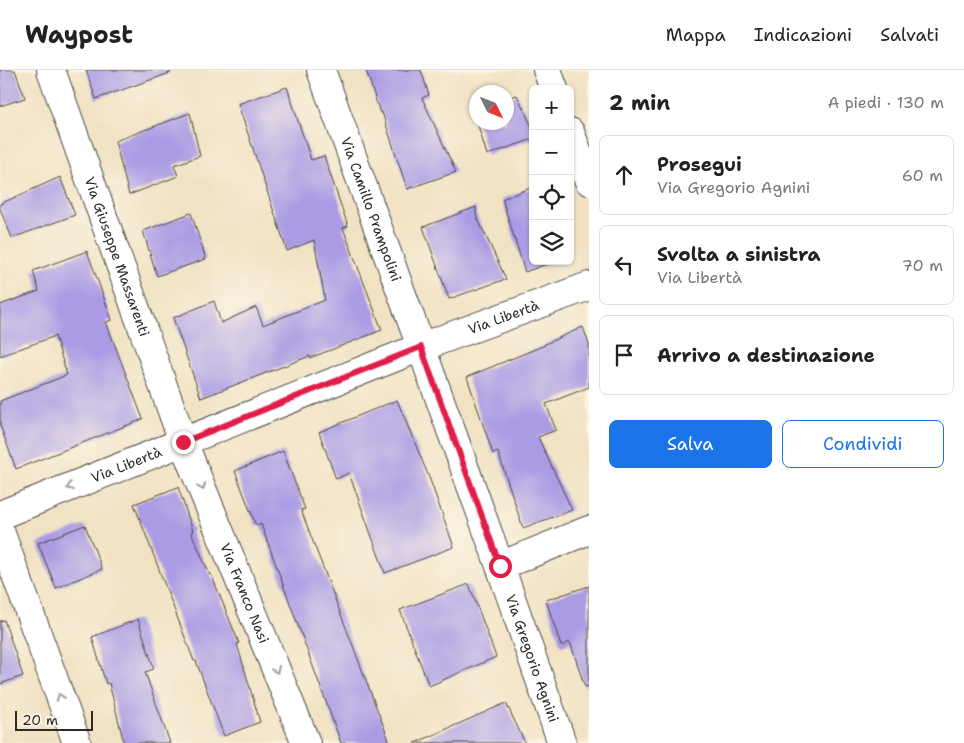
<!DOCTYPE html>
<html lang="it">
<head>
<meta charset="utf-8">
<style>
  :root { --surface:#fff; --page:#f6f6f6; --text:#222; --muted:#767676; --line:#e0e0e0; --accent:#1a73e8 }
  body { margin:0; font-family:"Shantell Sans",sans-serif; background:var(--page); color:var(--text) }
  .controls { position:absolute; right:15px; top:15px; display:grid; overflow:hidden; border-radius:8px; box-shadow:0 1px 4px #0004 }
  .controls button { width:45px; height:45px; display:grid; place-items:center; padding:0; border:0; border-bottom:1px solid var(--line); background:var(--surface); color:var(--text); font:25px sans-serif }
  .compass { position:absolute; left:469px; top:15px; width:45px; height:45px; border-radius:50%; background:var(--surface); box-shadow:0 1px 4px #0004; rotate:133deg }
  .scale { position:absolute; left:15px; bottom:12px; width:78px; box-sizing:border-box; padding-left:5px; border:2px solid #2b2b2b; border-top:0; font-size:14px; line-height:18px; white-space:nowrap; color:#2b2b2b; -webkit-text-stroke:4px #fcf5e5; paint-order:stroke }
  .stop { position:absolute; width:15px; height:15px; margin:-11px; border:4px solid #e11d48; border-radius:50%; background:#fff }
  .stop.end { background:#e11d48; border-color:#fff; box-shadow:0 1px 5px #0008 }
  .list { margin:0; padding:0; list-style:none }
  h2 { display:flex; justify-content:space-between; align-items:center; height:65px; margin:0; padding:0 20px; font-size:21px }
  h2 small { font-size:16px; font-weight:400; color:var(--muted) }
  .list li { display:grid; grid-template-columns:32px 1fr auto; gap:15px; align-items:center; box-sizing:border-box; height:80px; margin:0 10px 10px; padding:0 10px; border:1px solid var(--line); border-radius:8px }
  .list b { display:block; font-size:19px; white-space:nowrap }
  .list p { margin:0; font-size:16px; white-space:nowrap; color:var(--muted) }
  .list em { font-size:16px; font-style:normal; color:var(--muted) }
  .actions { display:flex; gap:10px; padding:15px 20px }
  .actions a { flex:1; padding:11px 0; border:1px solid var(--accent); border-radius:8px; text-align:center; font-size:18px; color:var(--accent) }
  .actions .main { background:var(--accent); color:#fff }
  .icon { flex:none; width:28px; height:28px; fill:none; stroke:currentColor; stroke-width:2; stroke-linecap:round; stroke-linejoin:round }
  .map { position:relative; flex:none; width:589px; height:673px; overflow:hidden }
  header { display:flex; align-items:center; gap:30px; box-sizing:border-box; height:70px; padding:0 25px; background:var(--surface); border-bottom:1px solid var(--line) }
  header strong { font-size:24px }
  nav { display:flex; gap:28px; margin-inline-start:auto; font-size:18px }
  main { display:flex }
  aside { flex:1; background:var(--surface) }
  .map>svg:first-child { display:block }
  .building { fill:#aa9be4 }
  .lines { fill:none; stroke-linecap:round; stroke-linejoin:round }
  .minor-casing { stroke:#494642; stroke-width:30 }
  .minor { stroke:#fff; stroke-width:28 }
  .oneway { stroke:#a0a0a0 }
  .route { stroke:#e11d48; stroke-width:6 }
  .labels { text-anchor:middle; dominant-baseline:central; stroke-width:5; stroke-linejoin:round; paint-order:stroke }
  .street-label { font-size:14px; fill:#2b2b2b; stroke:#fcf5e5 }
</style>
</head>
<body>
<header>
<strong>Waypost</strong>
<nav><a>Mappa</a><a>Indicazioni</a><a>Salvati</a></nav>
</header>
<main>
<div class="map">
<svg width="589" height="673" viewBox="0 0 589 673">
  <rect width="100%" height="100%" fill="#fcf5e5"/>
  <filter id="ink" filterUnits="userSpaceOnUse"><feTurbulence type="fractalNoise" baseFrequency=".02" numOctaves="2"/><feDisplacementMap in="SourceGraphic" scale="10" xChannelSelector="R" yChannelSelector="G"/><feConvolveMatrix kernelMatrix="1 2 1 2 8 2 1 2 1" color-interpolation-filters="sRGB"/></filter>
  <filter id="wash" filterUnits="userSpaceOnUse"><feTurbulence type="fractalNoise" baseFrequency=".0096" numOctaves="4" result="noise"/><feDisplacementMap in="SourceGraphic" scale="20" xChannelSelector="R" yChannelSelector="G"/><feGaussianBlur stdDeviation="1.12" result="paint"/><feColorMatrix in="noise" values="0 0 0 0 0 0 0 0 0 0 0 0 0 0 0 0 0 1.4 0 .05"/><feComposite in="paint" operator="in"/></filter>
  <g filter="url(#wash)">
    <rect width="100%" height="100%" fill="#f1e2c3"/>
    <g id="blocks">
      <!-- building -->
      <path class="building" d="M0 0H15L25 28 0 36Z
        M86 0H170V3L96 29Z
        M366 0H421L429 25 422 28 456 102 407 119 382 42 380 43Z
        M287 17 311 90 324 86 348 156 343 158 382 260 310 288V286L201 328 173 248 214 231 221 253 256 237 263 255 325 230 314 170 287 181 238 34Z
        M517 25 533 59V69L487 85 477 52H506V28Z
        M190 43 200 86 174 95 178 106 129 125 115 71Z
        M60 107 75 145 12 168 0 139V134Z
        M533 117V191H555L525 202 502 129Z
        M476 137V145L506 209 449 229 423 157Z
        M191 143 206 189 157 206 143 161Z
        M87 181 112 250 106 252 143 349 16 399 0 355V331L67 305 55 266 0 286V235L39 221 33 201Z
        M583 257 589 274V317L546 334 556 360 538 367 572 440 523 458 498 382 493 384 467 307 545 275V274Z
        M397 330 429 407 454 477 385 503 349 403 336 409 319 362Z
        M283 381 305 439 301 440 390 673H341L261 454 256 456 235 401Z
        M178 417 193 461 191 462 210 505 211 504 239 573 237 574 260 652 224 666 196 591H194L134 434Z
        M85 455 102 499 56 518 38 473Z
        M469 514 496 587 429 616 400 540Z
        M589 516V616L585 617 570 572 561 576 546 530Z
        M138 549 154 599 145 602 170 673H124L109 613 106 614 92 567Z
        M4 550 23 606 0 614V551Z
        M506 633 525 673H415Z"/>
    </g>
  </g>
  <g filter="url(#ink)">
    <use href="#blocks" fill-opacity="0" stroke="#494642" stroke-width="1"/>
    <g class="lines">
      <!-- minor casing -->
      <g class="minor-casing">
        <g id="minor">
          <path id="s1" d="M51 0 183 372 306 673"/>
          <path id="s2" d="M321 0 500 496 562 673"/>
          <path d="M547 0 554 19"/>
          <path d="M570 62 589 111"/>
          <path id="s3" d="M0 445 421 277 589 216"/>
          <path d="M0 461 77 673"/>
          <path d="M500 496 589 460"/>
        </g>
      </g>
      <!-- minor -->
      <use href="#minor" class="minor"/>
    </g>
    <!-- one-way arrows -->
    <defs><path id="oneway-chevron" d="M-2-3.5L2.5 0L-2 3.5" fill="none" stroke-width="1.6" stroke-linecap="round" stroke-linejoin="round" transform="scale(1.25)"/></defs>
    <g class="oneway">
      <use href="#oneway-chevron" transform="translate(70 417) rotate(158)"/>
      <use href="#oneway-chevron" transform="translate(202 417) rotate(68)"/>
      <use href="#oneway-chevron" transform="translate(276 600) rotate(68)"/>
      <use href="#oneway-chevron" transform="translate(60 627) rotate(-110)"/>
    </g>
  </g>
  <g class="lines" filter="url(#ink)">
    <!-- route -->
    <path class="route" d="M183 372 421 277 500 496"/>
  </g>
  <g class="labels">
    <!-- street labels -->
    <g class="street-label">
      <text stroke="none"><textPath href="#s2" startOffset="148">Via Camillo Prampolini</textPath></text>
      <text stroke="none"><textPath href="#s1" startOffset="198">Via Giuseppe Massarenti</textPath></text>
      <text stroke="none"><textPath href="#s3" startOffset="541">Via Libertà</textPath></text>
      <text stroke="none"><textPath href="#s3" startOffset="136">Via Libertà</textPath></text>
      <text stroke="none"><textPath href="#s1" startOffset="558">Via Franco Nasi</textPath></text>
      <text stroke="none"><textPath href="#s2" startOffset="625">Via Gregorio Agnini</textPath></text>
    </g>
  </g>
</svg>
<div class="controls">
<button>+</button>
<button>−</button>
<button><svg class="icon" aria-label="locate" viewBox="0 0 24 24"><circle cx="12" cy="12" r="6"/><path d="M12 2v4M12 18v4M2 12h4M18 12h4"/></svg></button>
<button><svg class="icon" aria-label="layers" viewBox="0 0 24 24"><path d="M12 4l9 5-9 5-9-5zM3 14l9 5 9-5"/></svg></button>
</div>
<svg class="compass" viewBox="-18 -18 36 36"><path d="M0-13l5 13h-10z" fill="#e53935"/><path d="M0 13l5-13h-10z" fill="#767676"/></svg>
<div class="scale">20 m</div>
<div class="stop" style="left:500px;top:496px"></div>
<div class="stop end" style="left:183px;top:372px"></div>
</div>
<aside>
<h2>2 min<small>A piedi · 130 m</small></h2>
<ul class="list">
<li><svg class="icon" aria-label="ahead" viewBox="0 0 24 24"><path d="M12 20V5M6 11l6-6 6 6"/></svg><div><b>Prosegui</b><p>Via Gregorio Agnini</p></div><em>60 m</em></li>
<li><svg class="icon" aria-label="left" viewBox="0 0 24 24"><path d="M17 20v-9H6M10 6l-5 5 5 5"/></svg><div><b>Svolta a sinistra</b><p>Via Libertà</p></div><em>70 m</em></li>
<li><svg class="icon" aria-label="arrive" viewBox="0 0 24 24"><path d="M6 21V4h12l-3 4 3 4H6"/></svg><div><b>Arrivo a destinazione</b></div></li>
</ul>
<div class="actions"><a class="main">Salva</a><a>Condividi</a></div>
</aside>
</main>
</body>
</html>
